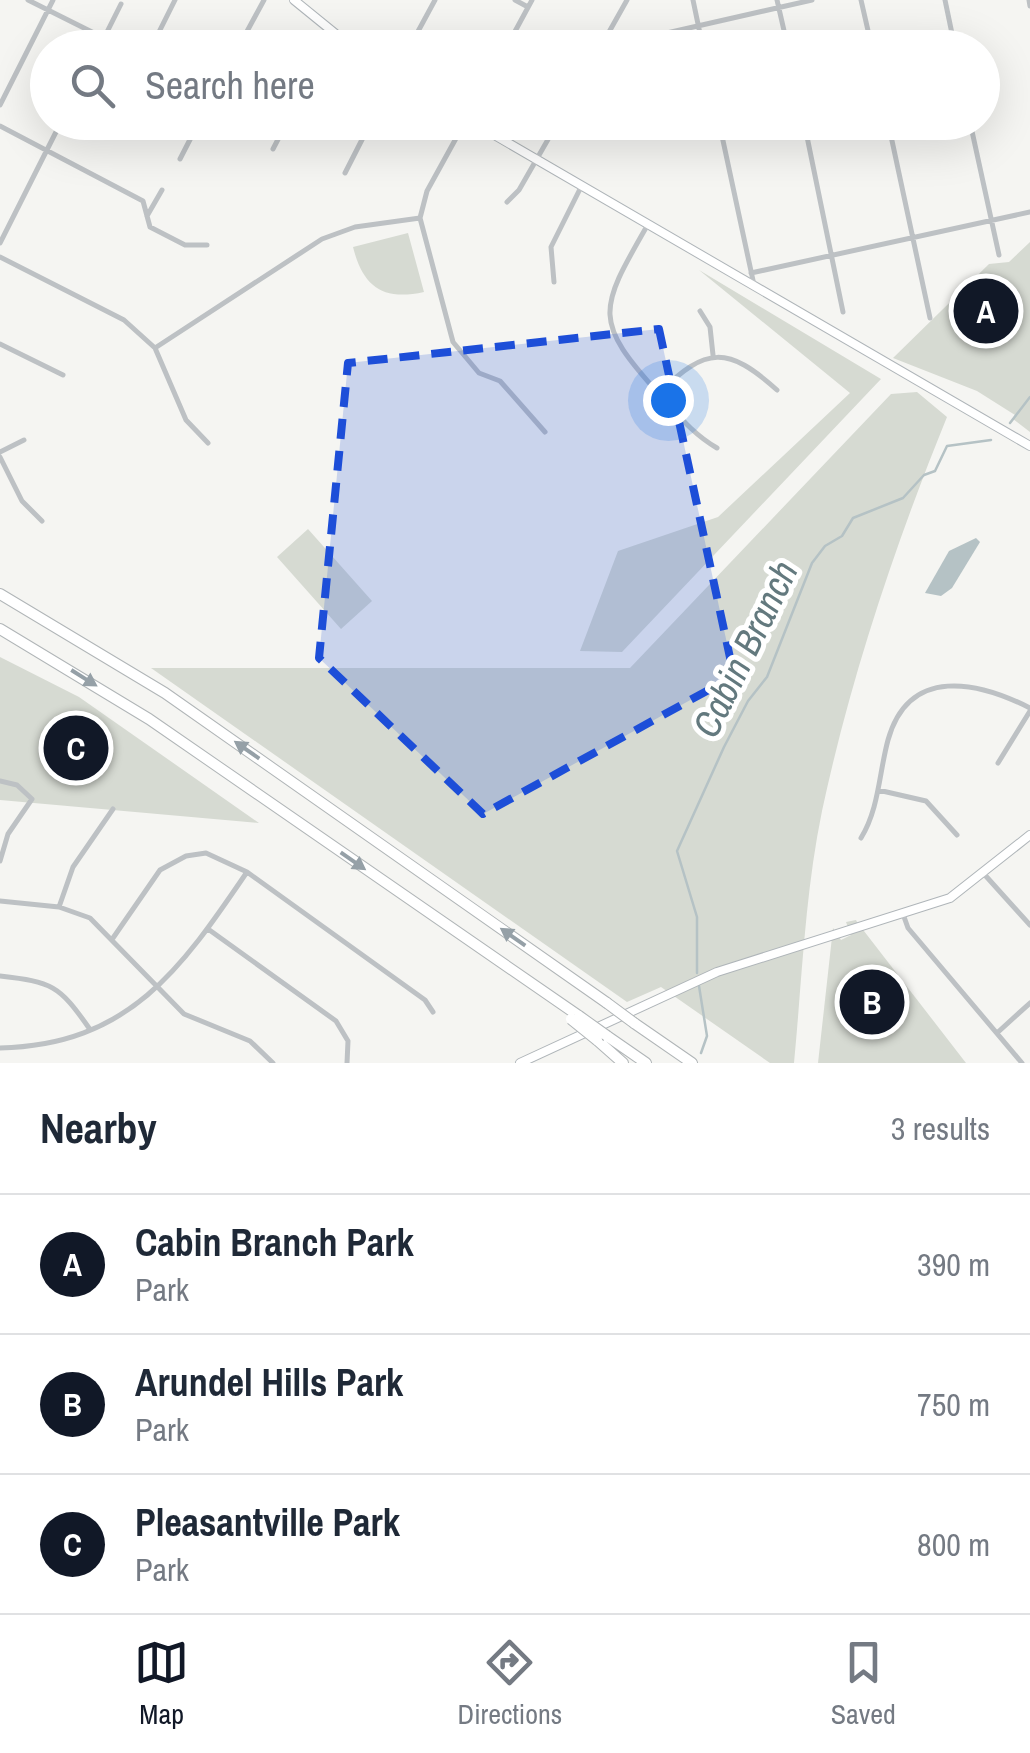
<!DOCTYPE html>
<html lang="en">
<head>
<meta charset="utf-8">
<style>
  :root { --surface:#fff; --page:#f2f2f3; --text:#1f2937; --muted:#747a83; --line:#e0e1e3; --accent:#111827 }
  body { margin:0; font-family:"Archivo Narrow",sans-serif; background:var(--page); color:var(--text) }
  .you { position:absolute; left:668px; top:400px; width:35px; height:35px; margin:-25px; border:8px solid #fff; border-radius:50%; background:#1a73e8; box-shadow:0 0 0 15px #1a73e833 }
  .badge { display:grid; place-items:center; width:65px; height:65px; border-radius:50%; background:var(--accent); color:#fff; font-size:32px; font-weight:700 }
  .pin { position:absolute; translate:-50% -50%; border:5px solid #fff; box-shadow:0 2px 10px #0006 }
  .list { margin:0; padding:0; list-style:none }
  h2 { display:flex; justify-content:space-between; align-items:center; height:130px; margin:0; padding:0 40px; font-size:42px }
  h2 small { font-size:32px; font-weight:400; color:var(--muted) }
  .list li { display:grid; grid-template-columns:65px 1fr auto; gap:30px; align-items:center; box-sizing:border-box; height:140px; padding:0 40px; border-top:2px solid var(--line) }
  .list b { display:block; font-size:38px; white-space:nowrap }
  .list p { margin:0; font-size:32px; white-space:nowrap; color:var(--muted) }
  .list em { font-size:32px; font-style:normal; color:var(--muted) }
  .icon { flex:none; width:55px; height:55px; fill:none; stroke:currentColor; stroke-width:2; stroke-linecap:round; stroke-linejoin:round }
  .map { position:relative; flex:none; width:1030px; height:1063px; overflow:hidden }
  .search { position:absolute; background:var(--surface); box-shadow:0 10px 40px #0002; left:30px; right:30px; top:30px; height:110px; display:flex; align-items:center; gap:25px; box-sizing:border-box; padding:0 35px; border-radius:55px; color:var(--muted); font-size:38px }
  .sheet { height:550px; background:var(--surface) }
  nav { display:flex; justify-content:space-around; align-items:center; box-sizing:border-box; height:140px; border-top:2px solid var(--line); background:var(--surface); font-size:28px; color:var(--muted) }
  nav a { display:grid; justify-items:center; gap:5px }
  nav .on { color:var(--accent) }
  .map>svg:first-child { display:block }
  .green { fill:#d6dad2 }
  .water { fill:#b5c2c5 }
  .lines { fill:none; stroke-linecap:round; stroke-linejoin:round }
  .stream { stroke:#b5c2c5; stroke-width:2.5 }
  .secondary-casing { stroke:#afb5b9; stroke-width:10 }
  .motorway-casing { stroke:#b0b5b7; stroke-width:12 }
  .minor { stroke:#bdc1c4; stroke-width:5 }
  .secondary { stroke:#fff; stroke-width:8 }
  .motorway { stroke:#fff; stroke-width:10 }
  .motorway-bridge-casing { stroke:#b0b5b7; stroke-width:12; stroke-linecap:butt }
  .motorway-bridge { stroke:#fff; stroke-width:10 }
  .oneway { fill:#95a0a7 }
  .marked { fill:#1d4ed8; fill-opacity:0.2; stroke:#1d4ed8; stroke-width:8; stroke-dasharray:20 12; stroke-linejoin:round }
  .labels { text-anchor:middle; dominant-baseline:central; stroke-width:10; stroke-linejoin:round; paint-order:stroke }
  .water-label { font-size:38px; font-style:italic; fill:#63797e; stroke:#fff }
</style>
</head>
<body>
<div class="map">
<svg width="1030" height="1063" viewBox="0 0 1030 1063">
  <rect width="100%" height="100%" fill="#f5f5f2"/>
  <!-- green -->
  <path class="green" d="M408 233 424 292C383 301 363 287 353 247Z
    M1030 242V432L1013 419 1015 415 977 391 893 358 989 264 1009 262Z
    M699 270 881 379 622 652 580 651 618 551 718 517 850 393Z
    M917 392 947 417C895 545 851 676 822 811 805 893 802 980 794 1063H770L661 987 627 1002 151 668H630L891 394Z
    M308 529 372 601 341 629 277 557Z
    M0 657 79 697 259 823 0 800Z
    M856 920 857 922 966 1063H818L833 928 841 940 851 935 846 922Z"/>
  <!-- water -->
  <path class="water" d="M976 538 980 542 952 588 941 596 925 593 949 551Z"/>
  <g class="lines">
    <!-- stream -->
    <path class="stream" d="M1010 423 1030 397
      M697 973V917L677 851 724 747 748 701 767 677 812 563 825 546 842 536 853 518 903 498 924 475 935 471 947 446 991 440
      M699 986 707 1036 701 1053"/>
    <!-- secondary casing -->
    <g class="secondary-casing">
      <path id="secondary" d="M294 0 353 48
        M472 122 1030 446
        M520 1063 717 972 950 898 1030 835"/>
    </g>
    <!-- motorway casing -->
    <g class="motorway-casing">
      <path id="motorway" d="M0 594 165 693 607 1003
        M0 629 149 719 579 1016
        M634 1023 692 1063
        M607 1036 646 1063
        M597 1040 623 1063"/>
    </g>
    <!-- minor -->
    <path class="minor" d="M28 0 104 38
      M515 0 528 7
      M693 0 703 48
      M777 0 788 48
      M861 0 872 48
      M945 0 955 48
      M1029 0 1030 6
      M99 48 121 4
      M151 48 175 0
      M238 48 264 0
      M326 48 334 33
      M409 48 435 0
      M506 48 532 0
      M600 48 627 0
      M601 48 812 0
      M0 105 53 0
      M719 122 754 285
      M804 122 843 312
      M888 122 930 318
      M970 122 999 255
      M0 126 143 201 150 227 185 245H207
      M113 126 114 122
      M273 149 287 122
      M180 159 199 122
      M345 173 371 122
      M507 202 519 190 558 122
      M147 216 162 190
      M420 218 427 191 465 122
      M647 226C598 311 593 321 660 395 679 416 693 434 717 448
      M0 243 61 122
      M0 257 124 320 155 348
      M751 273 1030 212
      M554 282 551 247 581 187
      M700 311 710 327 713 355
      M0 344 63 375
      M659 393C706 346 728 346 777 390
      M208 443 186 420 155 348 322 239 355 227 420 218 453 342 479 373 500 381 545 432
      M0 452 24 440
      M0 457 22 501 42 521
      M998 763 1030 711
      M0 781 17 785 32 799 8 834 0 861
      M878 790 926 801 957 835
      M861 838C879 809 879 773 888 740 909 665 979 682 1030 708
      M984 874 1030 925
      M0 901 59 907 90 918 184 1014 250 1041 273 1063
      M59 907 73 867 113 809
      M903 914 908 928 1022 1063
      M208 929 336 1021 348 1041 347 1063
      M113 938 160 870 186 856 206 853 247 872 425 1000 433 1012
      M0 976C52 982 59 985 89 1028
      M997 1033 1030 1003
      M0 1048C129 1045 181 969 247 872"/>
    <!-- secondary -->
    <use href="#secondary" class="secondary"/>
    <!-- motorway -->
    <use href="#motorway" class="motorway"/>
    <!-- motorway-bridge casing -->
    <g class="motorway-bridge-casing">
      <path id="motorway-bridge" d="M607 1003 634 1023
        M579 1016 607 1036
        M571 1019 597 1040"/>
    </g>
    <!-- motorway-bridge -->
    <use href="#motorway-bridge" class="motorway-bridge"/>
  </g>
  <!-- one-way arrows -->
  <defs><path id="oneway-solid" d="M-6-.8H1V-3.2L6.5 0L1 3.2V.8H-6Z" transform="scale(2.5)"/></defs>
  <g class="oneway">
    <use href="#oneway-solid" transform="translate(84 678) rotate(32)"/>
    <use href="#oneway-solid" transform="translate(247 750) rotate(-145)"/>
    <use href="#oneway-solid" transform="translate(353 861) rotate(35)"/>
    <use href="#oneway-solid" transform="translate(513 937) rotate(-145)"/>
  </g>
  <!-- marked area -->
  <path class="marked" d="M659 329 734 676 483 814 319 658 348 363Z"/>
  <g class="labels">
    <!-- water labels -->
    <g class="water-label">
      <text transform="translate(745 649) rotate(-64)">Cabin Branch</text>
    </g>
  </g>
</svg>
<div class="you"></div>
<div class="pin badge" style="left:986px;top:311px">A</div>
<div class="pin badge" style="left:872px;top:1002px">B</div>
<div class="pin badge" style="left:76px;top:748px">C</div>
<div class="search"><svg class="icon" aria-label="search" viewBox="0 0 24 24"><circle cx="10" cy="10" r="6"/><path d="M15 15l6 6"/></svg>Search here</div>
</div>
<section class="sheet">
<h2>Nearby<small>3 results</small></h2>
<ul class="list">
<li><span class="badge">A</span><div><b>Cabin Branch Park</b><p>Park</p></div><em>390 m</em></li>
<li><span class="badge">B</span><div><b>Arundel Hills Park</b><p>Park</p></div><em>750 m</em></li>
<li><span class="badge">C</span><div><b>Pleasantville Park</b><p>Park</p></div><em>800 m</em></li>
</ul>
</section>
<nav>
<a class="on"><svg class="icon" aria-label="map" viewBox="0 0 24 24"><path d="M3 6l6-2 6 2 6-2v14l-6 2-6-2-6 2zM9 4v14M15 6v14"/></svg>Map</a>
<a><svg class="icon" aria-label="directions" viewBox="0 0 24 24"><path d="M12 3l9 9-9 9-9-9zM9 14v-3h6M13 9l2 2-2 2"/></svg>Directions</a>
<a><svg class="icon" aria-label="saved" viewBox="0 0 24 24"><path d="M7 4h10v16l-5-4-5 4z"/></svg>Saved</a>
</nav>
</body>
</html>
